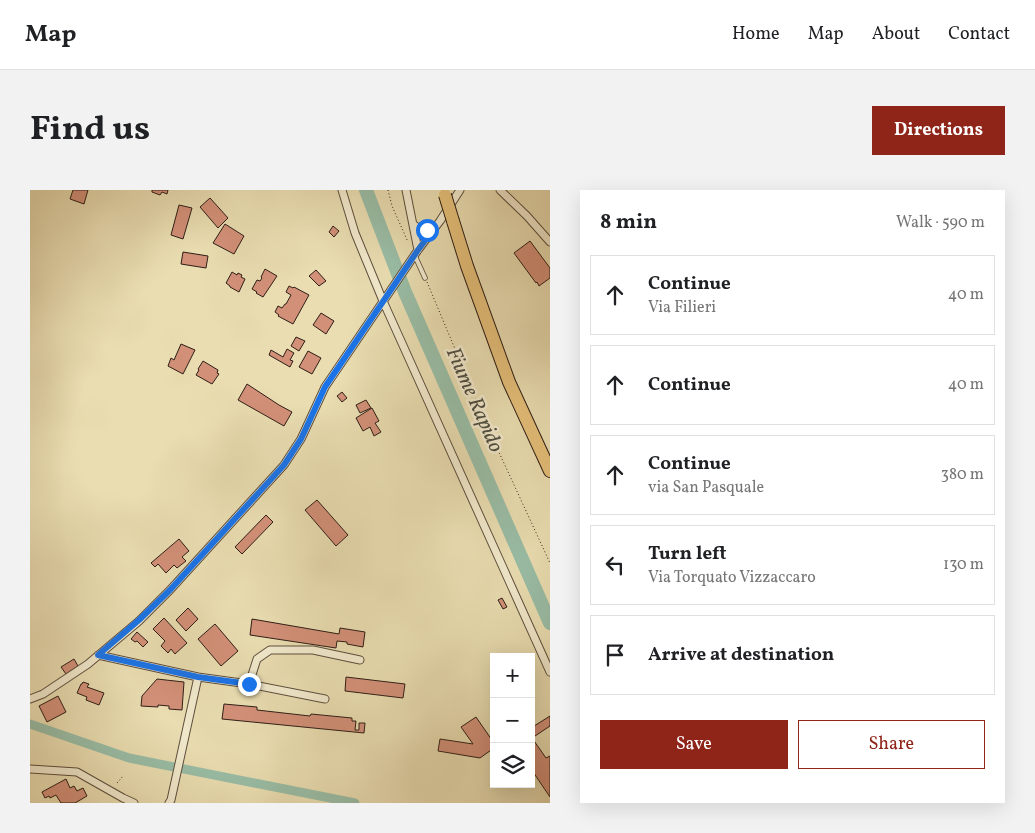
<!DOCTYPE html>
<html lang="en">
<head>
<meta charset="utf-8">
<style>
  :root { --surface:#fff; --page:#f2f2f2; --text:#202124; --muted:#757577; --line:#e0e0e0; --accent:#8f2418 }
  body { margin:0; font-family:Vollkorn,serif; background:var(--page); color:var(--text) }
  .controls { position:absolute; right:15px; bottom:15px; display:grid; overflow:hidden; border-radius:0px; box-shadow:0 5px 20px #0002 }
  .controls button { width:45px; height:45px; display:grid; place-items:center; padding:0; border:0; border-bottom:1px solid var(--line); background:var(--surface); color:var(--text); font:25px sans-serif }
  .stop { position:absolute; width:15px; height:15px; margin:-11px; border:4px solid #1a73e8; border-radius:50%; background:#fff }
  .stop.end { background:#1a73e8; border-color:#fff; box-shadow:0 1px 5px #0008 }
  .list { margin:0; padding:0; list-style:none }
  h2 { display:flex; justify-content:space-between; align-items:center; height:65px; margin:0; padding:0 20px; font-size:21px }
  h2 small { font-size:16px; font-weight:400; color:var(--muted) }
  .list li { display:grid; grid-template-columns:32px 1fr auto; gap:15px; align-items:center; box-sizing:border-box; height:80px; margin:0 10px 10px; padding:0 10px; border:1px solid var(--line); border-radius:0px }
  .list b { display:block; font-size:19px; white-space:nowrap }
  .list p { margin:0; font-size:16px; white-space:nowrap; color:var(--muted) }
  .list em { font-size:16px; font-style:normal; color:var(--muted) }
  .actions { display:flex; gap:10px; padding:15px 20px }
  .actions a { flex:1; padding:11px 0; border:1px solid var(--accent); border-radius:0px; text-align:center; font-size:18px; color:var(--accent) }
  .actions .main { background:var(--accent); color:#fff }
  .icon { flex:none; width:28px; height:28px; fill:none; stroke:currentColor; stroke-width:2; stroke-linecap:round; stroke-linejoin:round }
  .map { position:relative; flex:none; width:520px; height:613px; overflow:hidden; border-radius:0px }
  header { display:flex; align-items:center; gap:30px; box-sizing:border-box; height:70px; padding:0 25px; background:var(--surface); border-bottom:1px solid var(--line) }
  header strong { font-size:24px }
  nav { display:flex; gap:28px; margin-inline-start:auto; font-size:18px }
  .intro { display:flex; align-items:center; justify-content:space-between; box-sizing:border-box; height:120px; padding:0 30px }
  h1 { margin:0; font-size:35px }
  .button { padding:12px 22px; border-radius:0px; background:var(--accent); color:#fff; font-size:18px; font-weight:700 }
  main { display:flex; gap:30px; padding:0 30px }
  aside { flex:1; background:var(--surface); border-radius:0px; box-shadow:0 5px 20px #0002 }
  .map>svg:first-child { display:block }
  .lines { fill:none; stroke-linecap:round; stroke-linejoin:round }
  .canal { stroke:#99bda6; stroke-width:9 }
  .river { stroke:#99bda6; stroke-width:14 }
  .building { fill:#d29078; stroke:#2e1e16 }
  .lane-casing { stroke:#5d4e3d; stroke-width:5.5 }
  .street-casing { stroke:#5d4e3d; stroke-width:9 }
  .highway-casing { stroke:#2e1e16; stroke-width:14 }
  .path { stroke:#2e1e16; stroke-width:1; stroke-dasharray:1 2.5; stroke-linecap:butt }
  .lane { stroke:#f1e9cc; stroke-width:4 }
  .street { stroke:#f1e9cc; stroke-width:7 }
  .highway { stroke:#e4be78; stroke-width:12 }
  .highway-bridge-casing { stroke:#2e1e16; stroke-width:14; stroke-linecap:butt }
  .highway-bridge { stroke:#e4be78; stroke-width:12 }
  .route { stroke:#1a73e8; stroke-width:6 }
  .labels { text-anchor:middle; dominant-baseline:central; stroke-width:5; stroke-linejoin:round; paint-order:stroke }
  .water-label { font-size:21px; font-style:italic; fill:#4e4e41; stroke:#f1e9cc }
</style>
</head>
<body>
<header>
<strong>Map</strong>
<nav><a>Home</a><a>Map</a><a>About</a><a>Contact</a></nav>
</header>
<div class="intro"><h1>Find us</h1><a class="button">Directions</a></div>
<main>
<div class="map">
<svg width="520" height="613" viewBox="0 0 520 613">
  <rect width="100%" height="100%" fill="#e9ddb1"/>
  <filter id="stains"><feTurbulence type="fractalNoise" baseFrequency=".004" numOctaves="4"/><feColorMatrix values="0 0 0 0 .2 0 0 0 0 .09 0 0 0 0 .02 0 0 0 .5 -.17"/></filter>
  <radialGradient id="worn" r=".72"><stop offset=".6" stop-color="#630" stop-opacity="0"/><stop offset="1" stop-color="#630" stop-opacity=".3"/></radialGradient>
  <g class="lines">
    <!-- canal -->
    <path class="canal" d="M0 534 99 568 325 613"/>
    <!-- river -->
    <path class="river" d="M336 0 375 102 520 433"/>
  </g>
  <!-- building -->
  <path class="building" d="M43 0H58L54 14 40 9Z
    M122 0H138L137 4 132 2 130 5 122 2Z
    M180 8 198 28 188 38 170 17Z
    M149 15 162 18 153 49 141 45Z
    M195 34 214 46 204 64 183 53Z
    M303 36 309 41 304 47 299 42Z
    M500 51 520 78V88L509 96 507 92 506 93 484 63Z
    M153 62 178 66 176 78 151 74Z
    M235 79 247 86 233 107 226 103 227 102 222 99 227 90 230 91 232 88 231 87Z
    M286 80 296 91 289 96 279 86Z
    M202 82 207 85 208 83 212 85 211 87 215 89 209 102 200 97V96L196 93Z
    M259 96 263 98 264 97 279 105 263 134 248 126 249 125 245 122 248 116 252 118 255 114H256L261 105 256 102Z
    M291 123 304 131 296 144 283 135Z
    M266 147 275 151 269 161 261 156Z
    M151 154 165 160 153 184 138 176 141 168 144 170Z
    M257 159 264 163 260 170 263 171 260 177 239 165 241 160 253 167Z
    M278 161 291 168 282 184 269 177Z
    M173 171 188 180 187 183 189 184 182 194 166 185 169 180 168 179Z
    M217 194 249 215 262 222 254 236 208 210Z
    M312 202 317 208 312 212 307 206Z
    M336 210 341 218 330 223 326 215Z
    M342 218 349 231 345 233 351 242 344 246 340 237 333 241 326 228Z
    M287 310 318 345 306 356 275 320Z
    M236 325 243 332 212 364 205 357Z
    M149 349 159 361 152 367 156 371 147 378 144 375 136 383 128 374 125 377 121 373Z
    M472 408 477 417 473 419 468 410Z
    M158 418 168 429 156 441 146 430Z
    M134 428 157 453 145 464 141 459 138 463 131 456 135 451 123 439Z
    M222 429 309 444 310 438 335 442 333 457 317 454V452L307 451 306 458 220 445Z
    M185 434 208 461 191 476 168 449Z
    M107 442 118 452 113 457 107 451 105 452 101 449Z
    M44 469 48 476 36 484 31 477Z
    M316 487 375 494 373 508 315 501Z
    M127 489 154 492 152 520 139 519V516L128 515V517L111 516 112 506Z
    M53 492 59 494 57 497 74 503 69 515 56 510 57 507 47 503 51 494H52Z
    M28 506 36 522 17 532 9 516Z
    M194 514 227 517V520L280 526 281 524 322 528V531H326L325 540H329V533H335L334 543 192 529Z
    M520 526V536L502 548 516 568 520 566V607L501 579V538Z
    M446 527 464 553V558L450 568 408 561 410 549 443 554 431 537Z
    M36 589 40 598 44 596 47 601 53 598 57 606 45 613H31L26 605 20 608 19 606 15 608 12 602Z"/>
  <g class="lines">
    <!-- lane casing -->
    <g class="lane-casing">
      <path id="lane" d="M385 66 395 88"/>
    </g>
    <!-- street casing -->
    <g class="street-casing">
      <path id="street" d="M312 0 325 43 353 111 520 482
        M376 0 388 60
        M470 0 497 26 520 52
        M383 34C388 40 395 40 403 40
        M68 465 168 487 219 494 295 509
        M219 494 227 469 240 460H283L330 470
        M0 509 13 504 58 474 109 431 140 400 254 275 271 249 295 197 388 60 410 31 430 0
        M0 579 47 582 93 608 104 613
        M139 613 141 610 168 487"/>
    </g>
    <!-- highway casing -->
    <g class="highway-casing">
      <path id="highway" d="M423 31 437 76 479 192 520 281"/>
    </g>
    <!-- path -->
    <path class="path" d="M358 0 362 16 378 52
      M397 92 461 245 520 373
      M87 593 93 586"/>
    <!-- lane -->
    <use href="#lane" class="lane"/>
    <!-- street -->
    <use href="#street" class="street"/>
    <!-- highway -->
    <use href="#highway" class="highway"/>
    <!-- highway-bridge casing -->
    <g class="highway-bridge-casing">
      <path id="highway-bridge" d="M415 5 423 31"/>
    </g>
    <!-- highway-bridge -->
    <use href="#highway-bridge" class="highway-bridge"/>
  </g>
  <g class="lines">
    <!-- route -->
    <path class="route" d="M219 494 168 487 68 465 109 430 140 400 254 275 271 249 295 197 388 60 403 40H397"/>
  </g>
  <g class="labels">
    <!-- water labels -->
    <g class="water-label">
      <text transform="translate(444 210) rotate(66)">Fiume Rapido</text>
    </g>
  </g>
  <rect width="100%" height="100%" filter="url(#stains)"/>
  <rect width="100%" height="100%" fill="url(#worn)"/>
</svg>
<div class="controls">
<button>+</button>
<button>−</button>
<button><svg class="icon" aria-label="layers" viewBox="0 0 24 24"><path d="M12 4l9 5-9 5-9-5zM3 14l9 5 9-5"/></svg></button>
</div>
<div class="stop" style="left:397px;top:40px"></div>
<div class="stop end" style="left:219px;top:494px"></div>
</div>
<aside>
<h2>8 min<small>Walk · 590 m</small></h2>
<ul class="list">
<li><svg class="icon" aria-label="ahead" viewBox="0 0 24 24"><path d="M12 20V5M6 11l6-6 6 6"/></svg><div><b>Continue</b><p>Via Filieri</p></div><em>40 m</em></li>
<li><svg class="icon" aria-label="ahead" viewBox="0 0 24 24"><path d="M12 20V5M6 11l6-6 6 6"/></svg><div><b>Continue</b></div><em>40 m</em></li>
<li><svg class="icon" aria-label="ahead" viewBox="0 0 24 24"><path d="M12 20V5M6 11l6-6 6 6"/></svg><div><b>Continue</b><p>via San Pasquale</p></div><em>380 m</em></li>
<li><svg class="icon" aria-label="left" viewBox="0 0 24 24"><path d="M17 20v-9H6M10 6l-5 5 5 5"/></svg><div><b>Turn left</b><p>Via Torquato Vizzaccaro</p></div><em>130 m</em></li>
<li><svg class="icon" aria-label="arrive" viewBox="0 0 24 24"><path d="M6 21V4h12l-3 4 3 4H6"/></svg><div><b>Arrive at destination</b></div></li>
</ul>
<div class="actions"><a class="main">Save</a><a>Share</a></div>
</aside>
</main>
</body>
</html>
